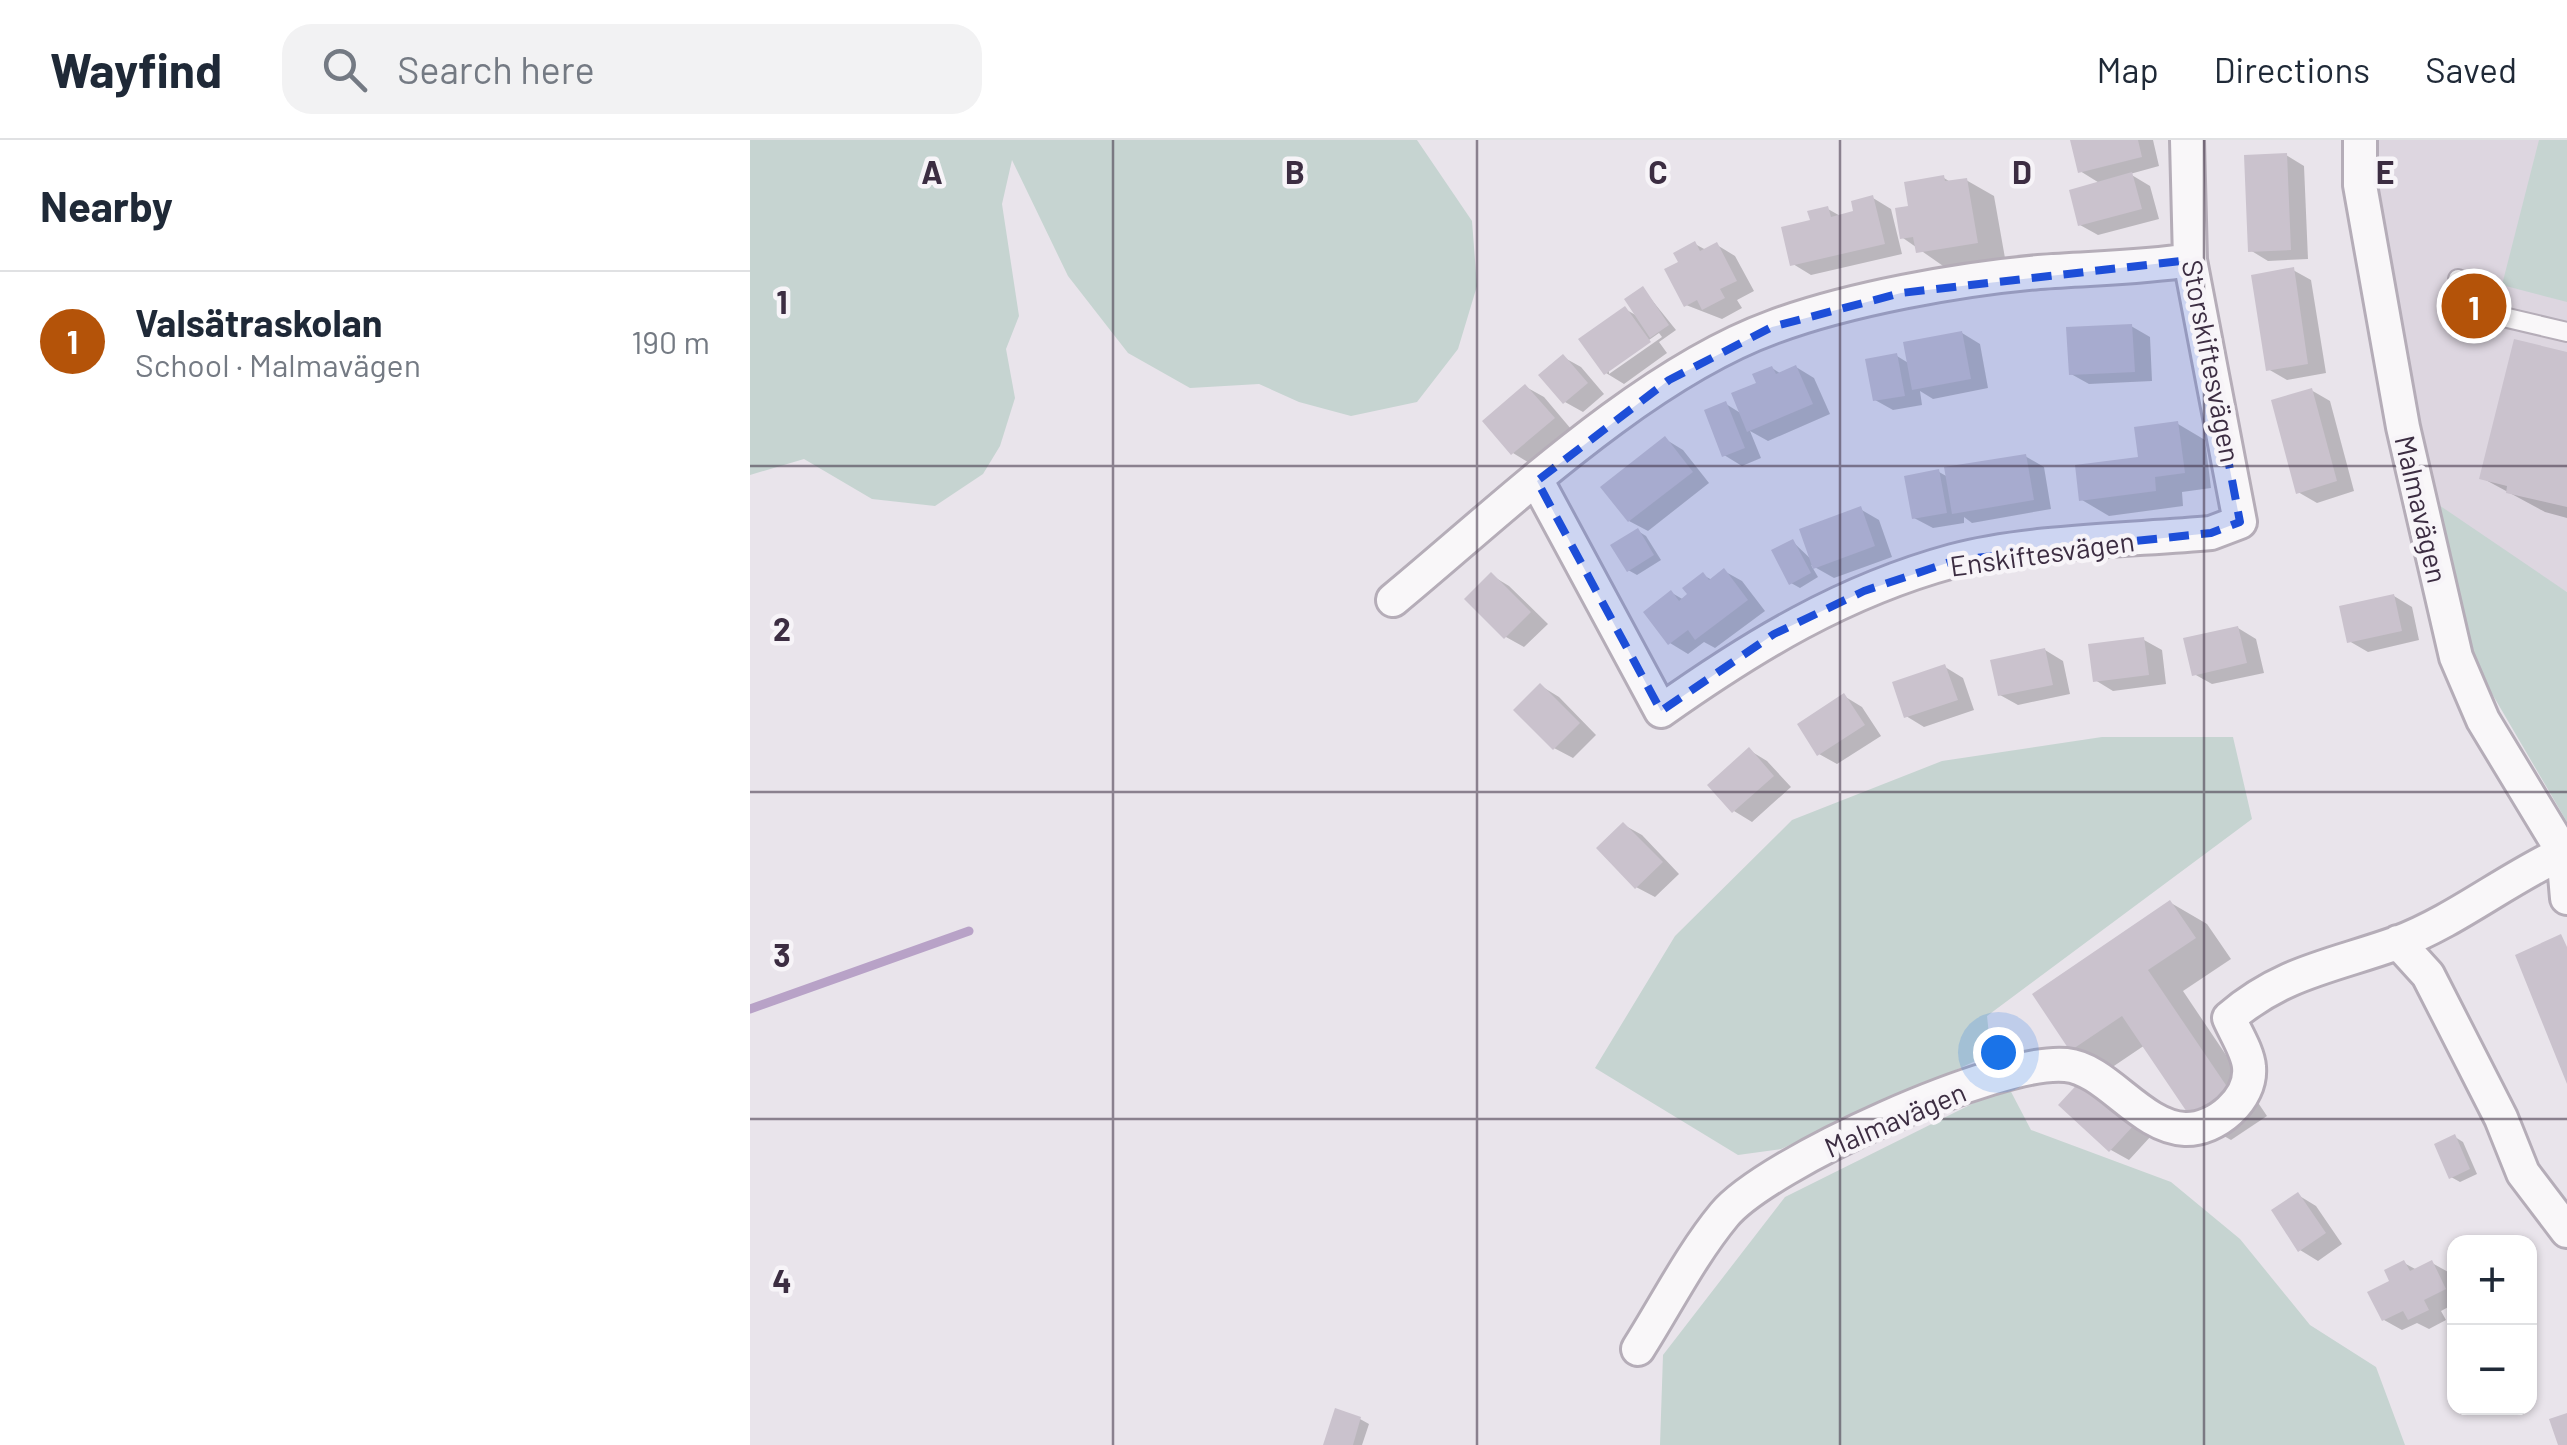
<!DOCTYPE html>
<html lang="en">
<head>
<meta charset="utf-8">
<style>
  :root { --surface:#fff; --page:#f2f2f3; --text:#1f2937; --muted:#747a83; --line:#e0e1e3; --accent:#b45309 }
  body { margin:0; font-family:Barlow,sans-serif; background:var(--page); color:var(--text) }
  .controls { position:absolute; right:30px; bottom:30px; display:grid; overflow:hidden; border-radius:20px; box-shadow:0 2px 8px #0004 }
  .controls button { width:90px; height:90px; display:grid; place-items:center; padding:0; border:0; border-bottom:2px solid var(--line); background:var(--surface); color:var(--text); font:50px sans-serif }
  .you { position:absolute; left:1248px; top:912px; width:35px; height:35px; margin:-25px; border:8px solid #fff; border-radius:50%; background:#1a73e8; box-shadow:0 0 0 15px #1a73e833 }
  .badge { display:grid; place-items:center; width:65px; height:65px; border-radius:50%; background:var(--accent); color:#fff; font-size:32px; font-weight:700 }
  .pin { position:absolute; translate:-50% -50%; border:5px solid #fff; box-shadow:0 2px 10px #0006 }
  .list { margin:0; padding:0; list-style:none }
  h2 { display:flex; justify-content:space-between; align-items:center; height:130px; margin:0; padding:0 40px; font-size:42px }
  h2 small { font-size:32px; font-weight:400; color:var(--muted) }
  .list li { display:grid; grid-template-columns:65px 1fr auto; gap:30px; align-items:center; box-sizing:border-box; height:140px; padding:0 40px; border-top:2px solid var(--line) }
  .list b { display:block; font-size:38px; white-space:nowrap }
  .list p { margin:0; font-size:32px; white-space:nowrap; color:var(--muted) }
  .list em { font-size:32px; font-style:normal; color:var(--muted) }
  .icon { flex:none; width:55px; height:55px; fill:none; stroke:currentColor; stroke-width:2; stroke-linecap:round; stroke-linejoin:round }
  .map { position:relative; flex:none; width:1817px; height:1305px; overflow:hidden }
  header { display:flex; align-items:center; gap:60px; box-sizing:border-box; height:140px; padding:0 50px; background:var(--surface); border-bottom:2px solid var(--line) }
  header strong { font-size:48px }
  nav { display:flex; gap:55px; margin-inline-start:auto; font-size:35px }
  .search { width:700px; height:90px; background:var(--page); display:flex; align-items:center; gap:25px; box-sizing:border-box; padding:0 35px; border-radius:30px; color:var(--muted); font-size:38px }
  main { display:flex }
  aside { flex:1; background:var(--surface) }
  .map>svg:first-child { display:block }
  .built { fill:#ddd6e0 }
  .green { fill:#c6d4d1 }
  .shadow { fill:#0003; fill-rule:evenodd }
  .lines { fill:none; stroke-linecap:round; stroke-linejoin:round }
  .stream { stroke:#b8a2c7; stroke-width:9 }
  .building { fill:#cac2cd }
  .service-casing { stroke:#b5adb8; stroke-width:22 }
  .minor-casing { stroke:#b5adb8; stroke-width:38 }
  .service { stroke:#f9f7f9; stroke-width:18 }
  .minor { stroke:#f9f7f9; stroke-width:32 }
  .marked { fill:#1d4ed8; fill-opacity:0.2; stroke:#1d4ed8; stroke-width:8; stroke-dasharray:20 12; stroke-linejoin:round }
  .grid { fill:none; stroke:#3c2d42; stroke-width:2.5; stroke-opacity:0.55 }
  .labels { text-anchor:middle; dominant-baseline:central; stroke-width:9; stroke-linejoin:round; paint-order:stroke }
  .street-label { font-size:28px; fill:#3c2d42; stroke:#f7f4f8 }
  .grid-label { font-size:32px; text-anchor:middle; font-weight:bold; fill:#3c2d42; stroke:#f7f4f8; stroke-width:9; stroke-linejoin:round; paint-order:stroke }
</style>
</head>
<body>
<header>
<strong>Wayfind</strong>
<div class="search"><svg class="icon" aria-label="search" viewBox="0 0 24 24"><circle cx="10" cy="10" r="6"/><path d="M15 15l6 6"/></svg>Search here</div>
<nav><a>Map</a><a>Directions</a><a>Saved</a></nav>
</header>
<main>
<aside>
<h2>Nearby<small></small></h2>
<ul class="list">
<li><span class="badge">1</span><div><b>Valsätraskolan</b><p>School · Malmavägen</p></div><em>190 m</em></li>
</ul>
</aside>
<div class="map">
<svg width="1817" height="1305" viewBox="0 0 1817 1305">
  <rect width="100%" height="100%" fill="#e9e4eb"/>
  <!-- built -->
  <path class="built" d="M1610 0H1817V452L1725 393 1667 348Z"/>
  <!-- green -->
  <path class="green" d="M0 0H667L722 81 727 146 708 209 667 262 601 276 549 262 509 244 440 248 378 213 318 136 262 20 252 64 269 176 256 209 265 258 250 306 233 334 185 366 122 359 54 319 0 335Z
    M1789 0H1817V162L1752 145Z
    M1686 363 1817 452V682L1727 528Z
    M1352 597H1483L1502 679 1237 876 1241 914 1031 1009 988 1015 845 928 925 796 1042 680 1192 621Z
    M1258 946 1281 990 1421 1042 1490 1099 1560 1185 1626 1227 1655 1305H910L913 1215 1035 1057Z"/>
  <!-- shadow -->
  <path class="shadow" d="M1323 0H1403L1409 26 1380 34 1400 46 1409 79 1348 95 1330 85 1351 44 1330 31Z
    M1536 15 1554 26 1558 119 1518 121 1500 110Z
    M1194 38 1202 43 1216 40 1244 56 1255 118 1196 128 1153 98 1161 68Z
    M1123 58 1141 69 1152 114 1061 135 1043 124 1063 82 1078 69 1092 77 1106 73Z
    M945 104 956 110 967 105 985 116 1004 151 987 160 992 168 972 179 936 165 931 123Z
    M1543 130 1561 140 1576 233 1537 240 1518 229Z
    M893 149 926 190 909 202 917 213 874 244 856 233 875 169 889 177ZM909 193 912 197 859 234V228Z
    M1381 186 1400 197 1402 241 1339 244 1321 234Z
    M1212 193 1230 204 1238 248 1183 259 1170 251 1172 265 1143 270 1125 260 1147 216 1160 224Z
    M1817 215V378L1795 372 1732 338Z
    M813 217 831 227 854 254 833 272 815 262Z
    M1046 227 1064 238 1080 274 1018 301 1000 291 1011 318 992 326 974 315 976 264 992 274 1022 228 1031 234Z
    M776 247 794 257 821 289 781 324 763 313Z
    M1561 250 1580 261 1604 351 1567 363 1548 352Z
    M1428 284 1455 300 1461 348 1432 352 1433 366 1359 376 1332 360 1391 319Z
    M915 299 933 310 959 343 898 391 879 381Z
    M1275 316 1294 327 1301 369 1222 383 1214 377V383L1183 388 1164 378 1189 332 1198 337Z
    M1110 369 1129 380 1142 417 1084 438 1061 425 1068 437 1050 448 1041 443 1043 402 1064 422Z
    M888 391 896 396 911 420 887 435 878 430Z
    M974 431 992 441 1015 471 965 508 954 502 938 514 920 503 922 453 934 460 953 435 962 440Z
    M741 435 759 446 798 484 774 507 756 497Z
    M1644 456 1662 467 1669 500 1618 512 1599 501Z
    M1488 488 1506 499 1514 533 1462 544 1444 534Z
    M1394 500 1412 510 1416 544 1363 551 1345 540Z
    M1295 510 1313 521 1320 554 1268 565 1250 555Z
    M1195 527 1213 538 1224 570 1174 587 1156 576Z
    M791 546 809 557 846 595 823 618 804 608Z
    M1094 556 1112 567 1131 596 1087 624 1069 614Z
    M999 610 1017 621 1041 647 1002 682 984 671Z
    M874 685 892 695 929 734 905 757 886 747Z
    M1421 763 1457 784 1481 819 1433 851 1517 976 1481 1000 1444 979 1395 905 1358 930 1322 909Z
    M1353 951 1401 996 1379 1020 1361 1010Z
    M1705 997 1713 1002 1727 1034 1710 1042 1701 1037Z
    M1548 1055 1566 1066 1592 1104 1568 1121 1550 1110Z
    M1654 1123 1667 1130 1682 1123 1700 1133 1704 1164 1691 1171 1696 1180 1679 1189 1667 1183 1652 1190 1634 1180Z
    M610 1279 619 1284 612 1305H579Z"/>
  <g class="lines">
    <!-- stream -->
    <path class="stream" d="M0 869 219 791"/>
  </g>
  <!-- building -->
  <path class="building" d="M1320 0H1388L1392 17 1328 33Z
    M1537 13 1541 110 1498 112 1494 15Z
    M1382 32 1392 69 1328 86 1319 50Z
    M1194 35 1195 41 1217 38 1228 103 1166 113 1163 97 1150 99 1145 68 1158 66 1154 42Z
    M1123 55 1135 104 1040 126 1031 87 1060 80 1057 71 1078 66 1081 77 1103 71 1101 61Z
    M945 101 950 111 967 102 987 141 970 149 975 158 952 170 947 160 934 167 914 129 928 122 923 113Z
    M1544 127 1558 224 1516 231 1501 135Z
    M893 146 919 185 900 198 874 159Z
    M875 166 901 202 854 235 828 199Z
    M1382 184 1385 232 1319 235 1316 187Z
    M1212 191 1221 239 1162 250 1153 202Z
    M1764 199 1817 212V367L1756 353 1757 346 1729 339Z
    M1147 213 1155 256 1123 261 1115 219Z
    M813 214 838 243 813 264 788 235Z
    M1046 225 1063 264 997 292 981 253 1006 243 1002 234 1022 226 1026 234Z
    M775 244 805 278 761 315 732 281Z
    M1562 248 1587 341 1546 354 1521 260Z
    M976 261 995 308 972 317 954 270Z
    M1428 281 1435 333 1405 337 1406 351 1329 361 1325 325 1388 317 1384 287Z
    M915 296 943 332 878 382 850 347Z
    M1276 314 1284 360 1202 374 1194 327Z
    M1189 329 1197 373 1162 379 1154 336Z
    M1111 366 1125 406 1063 429 1049 389Z
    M888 388 904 415 877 432 860 405Z
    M1043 399 1061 433 1039 445 1021 410Z
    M974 428 998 460 945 500 938 490 918 505 893 472 921 450 929 461 937 454 932 448 953 432 959 440Z
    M741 432 781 472 754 499 714 459Z
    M1644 454 1652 491 1597 503 1589 466Z
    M1488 486 1497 523 1442 536 1433 498Z
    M1394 497 1399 535 1343 542 1338 504Z
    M1295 508 1303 545 1248 556 1240 520Z
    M1195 524 1208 560 1154 578 1142 542Z
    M790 543 830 583 803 610 763 570Z
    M1094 553 1115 585 1067 616 1047 584Z
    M999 607 1024 636 982 673 957 645Z
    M873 682 913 722 885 749 846 708Z
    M1420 760 1446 798 1398 830 1482 954 1443 981 1372 876 1320 911 1282 854Z
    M1811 794 1817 807V944L1765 815Z
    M1334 937 1385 984 1359 1012 1308 965Z
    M1705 994 1720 1029 1699 1039 1684 1004Z
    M1548 1052 1576 1093 1548 1112 1521 1070Z
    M1654 1120 1660 1131 1682 1120 1696 1149 1674 1160 1679 1170 1658 1180 1653 1171 1632 1181 1617 1152 1639 1141 1634 1130Z
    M585 1268 611 1277 603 1305H573Z
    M1817 1273V1305H1808L1799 1279Z"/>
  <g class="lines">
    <!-- service casing -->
    <g class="service-casing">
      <path id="service" d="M1708 139 1732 172 1817 192"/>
    </g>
    <!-- minor casing -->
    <g class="minor-casing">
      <path id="minor" d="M1610 0V45L1653 287 1706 517 1733 580 1813 712 1817 758
        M787 341 911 571C1003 506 1093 451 1203 421 1277 401 1383 400 1461 393L1490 382 1440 120 1437 0
        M643 460C752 370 891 235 1023 187 1098 159 1209 139 1289 132 1340 128 1390 128 1440 120
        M1648 802 1678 835 1751 978 1773 1033 1817 1091
        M888 1209C916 1165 941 1115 974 1075 1017 1023 1249 918 1316 925 1357 929 1390 987 1435 989 1466 990 1502 959 1499 927 1498 912 1485 892 1479 878 1532 832 1583 826 1647 803 1706 781 1759 737 1817 711"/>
    </g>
    <!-- service -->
    <use href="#service" class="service"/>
    <!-- minor -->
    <use href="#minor" class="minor"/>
  </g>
  <!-- marked area -->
  <path class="marked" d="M1440 120 1490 382 1461 393 1206 420 1114 451 1024 494 911 571 787 341 919 240 1022 187 1151 153Z"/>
  <!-- grid -->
  <path class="grid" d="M363 0V1305M727 0V1305M1090 0V1305M1454 0V1305M0 326H1817M0 652H1817M0 979H1817"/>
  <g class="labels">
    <!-- street labels -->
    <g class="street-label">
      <text transform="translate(1462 221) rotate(79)">Storskiftesvägen</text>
      <text transform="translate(1672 369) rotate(77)">Malmavägen</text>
      <text transform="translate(1292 413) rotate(-8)">Enskiftesvägen</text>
      <text transform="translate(1145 979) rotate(-23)">Malmavägen</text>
    </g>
  </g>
  <g class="grid-label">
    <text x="182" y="44">A</text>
    <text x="545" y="44">B</text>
    <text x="908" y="44">C</text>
    <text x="1272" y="44">D</text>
    <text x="1635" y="44">E</text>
    <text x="32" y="174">1</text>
    <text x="32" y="501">2</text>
    <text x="32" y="827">3</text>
    <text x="32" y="1153">4</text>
  </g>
</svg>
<div class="controls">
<button>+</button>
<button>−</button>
</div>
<div class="you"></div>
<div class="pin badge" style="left:1724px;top:166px">1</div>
</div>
</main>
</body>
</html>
